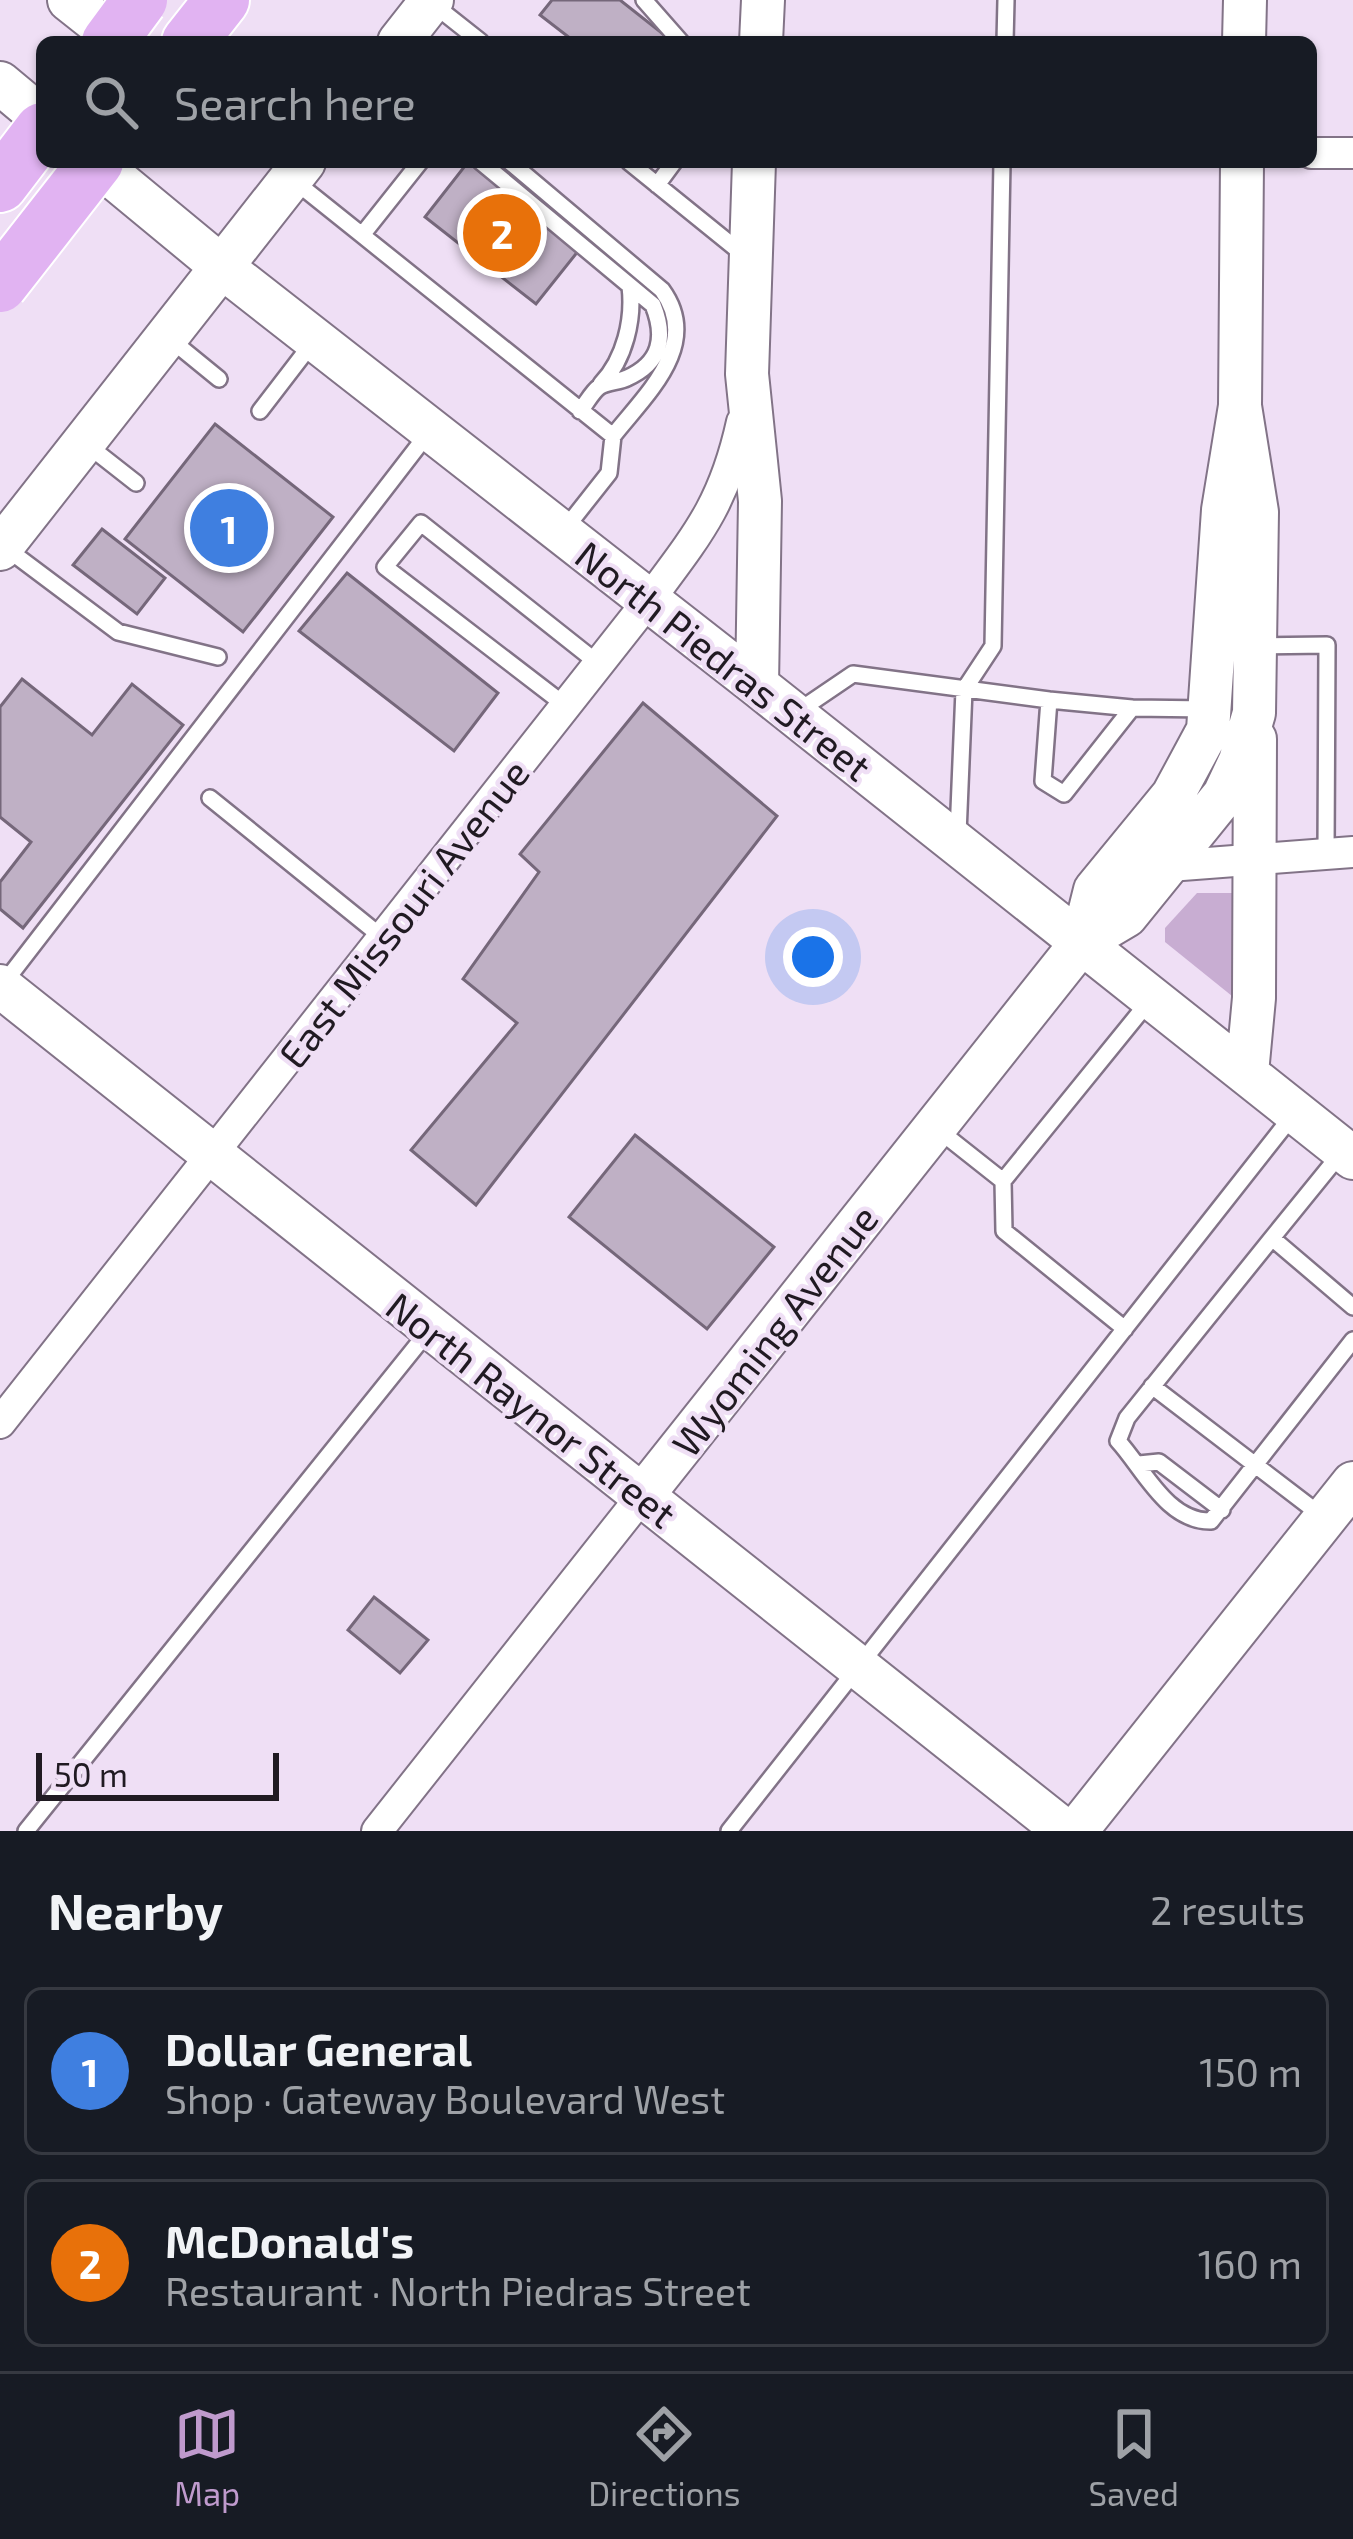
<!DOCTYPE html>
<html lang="en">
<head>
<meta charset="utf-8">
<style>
  :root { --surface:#171b24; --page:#242831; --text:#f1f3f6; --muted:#9ea1a6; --line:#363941; --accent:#bf9acd }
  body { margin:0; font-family:"Exo 2",sans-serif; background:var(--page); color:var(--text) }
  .scale { position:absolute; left:36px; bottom:30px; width:243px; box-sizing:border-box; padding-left:12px; border:6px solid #201a22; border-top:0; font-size:33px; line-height:42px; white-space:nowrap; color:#201a22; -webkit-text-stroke:9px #efdff5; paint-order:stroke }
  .you { position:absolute; left:813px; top:957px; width:42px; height:42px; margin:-30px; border:9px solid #fff; border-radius:50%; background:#1a73e8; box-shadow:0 0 0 18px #1a73e833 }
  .badge { display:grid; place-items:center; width:78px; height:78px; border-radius:50%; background:var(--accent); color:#fff; font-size:39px; font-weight:700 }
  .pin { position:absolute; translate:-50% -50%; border:6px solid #fff; box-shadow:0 3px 12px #0006 }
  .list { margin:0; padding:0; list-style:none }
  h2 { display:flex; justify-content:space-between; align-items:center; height:156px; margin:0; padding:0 48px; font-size:51px }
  h2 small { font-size:39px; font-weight:400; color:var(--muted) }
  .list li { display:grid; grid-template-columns:78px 1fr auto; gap:36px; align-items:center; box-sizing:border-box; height:168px; margin:0 24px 24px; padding:0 24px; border:3px solid var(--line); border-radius:18px }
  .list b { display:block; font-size:45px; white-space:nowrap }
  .list p { margin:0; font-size:39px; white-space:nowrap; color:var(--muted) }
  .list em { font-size:39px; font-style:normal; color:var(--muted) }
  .icon { flex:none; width:66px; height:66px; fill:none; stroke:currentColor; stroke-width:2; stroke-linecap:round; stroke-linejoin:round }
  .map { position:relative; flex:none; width:1353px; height:1831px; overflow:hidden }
  .search { position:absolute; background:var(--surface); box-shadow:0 3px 9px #0004; left:36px; right:36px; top:36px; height:132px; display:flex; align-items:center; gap:30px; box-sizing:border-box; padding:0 42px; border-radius:18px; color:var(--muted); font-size:45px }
  .sheet { height:540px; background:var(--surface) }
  nav { display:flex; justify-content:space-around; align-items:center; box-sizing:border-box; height:168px; border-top:3px solid var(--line); background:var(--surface); font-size:33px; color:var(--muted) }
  nav a { display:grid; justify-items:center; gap:6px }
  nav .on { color:var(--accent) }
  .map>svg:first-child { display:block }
  .green { fill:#c8add2 }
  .building { fill:#bfb0c5; stroke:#75677a; stroke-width:3 }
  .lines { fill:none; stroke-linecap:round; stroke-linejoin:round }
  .lane-casing { stroke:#827387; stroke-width:20 }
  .street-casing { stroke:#827387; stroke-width:34 }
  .secondary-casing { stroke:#827387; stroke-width:46 }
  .highway-casing { stroke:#fff; stroke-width:58 }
  .lane { stroke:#fff; stroke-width:15 }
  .street { stroke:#fff; stroke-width:30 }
  .secondary { stroke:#fff; stroke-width:42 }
  .highway { stroke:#e1b3f2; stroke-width:54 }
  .highway-bridge-casing { stroke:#fff; stroke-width:58; stroke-linecap:butt }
  .highway-bridge { stroke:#e1b3f2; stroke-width:54 }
  .labels { text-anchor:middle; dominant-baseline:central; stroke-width:9; stroke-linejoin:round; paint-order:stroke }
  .street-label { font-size:39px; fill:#201a22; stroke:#efdff5 }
</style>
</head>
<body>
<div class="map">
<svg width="1353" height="1831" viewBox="0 0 1353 1831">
  <rect width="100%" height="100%" fill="#efdff5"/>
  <!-- green -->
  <path class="green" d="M1197 893H1242L1239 991 1232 996 1165 942V928Z"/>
  <!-- building -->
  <path class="building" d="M552 0H620L672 41 575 42 540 15Z
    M468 162 579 250 536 304 425 217Z
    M215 424 333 517 243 632 125 539Z
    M102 529 165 578 137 614 73 565Z
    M347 573 498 693 454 751 299 631Z
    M22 679 92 735 132 684 183 725 23 928 0 909V882L31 842 0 817V707Z
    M643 703 777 816 476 1205 411 1150 517 1023 463 979 539 872 520 854Z
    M635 1135 774 1247 707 1329 569 1217Z
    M374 1597 428 1640 400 1673 348 1630Z"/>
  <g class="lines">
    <!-- lane casing -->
    <g class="lane-casing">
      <path id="lane" d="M644 0 681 42
        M433 4 481 42
        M1005 42 1006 0
        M481 162 653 305C666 337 661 363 627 378 619 382 606 382 599 387 592 392 586 404 580 411
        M510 162 662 290C702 345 646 394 613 436
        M629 162 744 255
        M292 179 362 235 420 162
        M657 185 674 162
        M362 235 613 436 609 473 564 530
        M170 339 219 379
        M601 384C625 359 634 319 630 286
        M260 411 313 342
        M85 443 136 483
        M6 548 118 632 218 657
        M1255 646 1327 645 1326 852
        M566 706 385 567 421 523 599 664
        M1132 708 1049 700 1043 781 1064 794 1132 708 1209 709
        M797 712 853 674 1049 700
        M210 798 383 938
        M958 834 964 690 993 646 1002 162
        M4 983 429 432
        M936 1128 1003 1181 1150 1000
        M1003 1181 1004 1231 1125 1329
        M1272 1238 1341 1153
        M1353 1307 1272 1238 1127 1418 1118 1441C1143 1468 1167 1522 1211 1521L1353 1340
        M1152 1386 1322 1516
        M1139 1464 1159 1462 1222 1510
        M26 1831 430 1329
        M729 1831 1293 1115"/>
    </g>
    <!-- street casing -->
    <g class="street-casing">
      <path id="street" d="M1311 153H1353
        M1169 866 1353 852
        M0 1423 649 600C698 534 724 504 742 422
        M377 1831 642 1496"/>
    </g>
    <!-- secondary casing -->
    <g class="secondary-casing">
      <path id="secondary" d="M69 0 122 42
        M399 42 432 0
        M761 42 763 0
        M1244 42 1245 0
        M0 83 42 118
        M95 162 222 267 757 685 1353 1158
        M754 162 747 374 760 501 757 685
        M0 549 304 162
        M1082 942 1095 890 1173 795 1208 730 1223 510 1240 406 1242 162
        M0 986 1065 1831
        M1247 1073 1254 998 1255 739
        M642 1496 1082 942 1126 916 1224 795 1240 761 1254 713 1257 512 1240 406
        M1076 1831 1353 1483"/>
    </g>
    <!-- highway casing -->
    <g class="highway-casing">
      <path id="highway" d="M189 42 222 0
        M0 185 42 130"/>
    </g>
    <!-- lane -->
    <use href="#lane" class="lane"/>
    <!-- street -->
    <use href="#street" class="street"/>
    <!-- secondary -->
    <use href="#secondary" class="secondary"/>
    <!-- highway -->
    <use href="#highway" class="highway"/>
    <!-- highway-bridge casing -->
    <g class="highway-bridge-casing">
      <path id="highway-bridge" d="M109 42 140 0
        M0 285 96 162"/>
    </g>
    <!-- highway-bridge -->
    <use href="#highway-bridge" class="highway-bridge"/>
  </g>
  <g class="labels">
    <!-- street labels -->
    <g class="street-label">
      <text transform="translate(724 660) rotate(38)">North Piedras Street</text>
      <text transform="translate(403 913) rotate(-52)">East Missouri Avenue</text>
      <text transform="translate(774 1330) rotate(-52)">Wyoming Avenue</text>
      <text transform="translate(532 1409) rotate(38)">North Raynor Street</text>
    </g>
  </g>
</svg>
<div class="scale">50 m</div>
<div class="you"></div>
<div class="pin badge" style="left:229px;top:528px;background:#3f7fe0">1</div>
<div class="pin badge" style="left:502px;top:233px;background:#e8710a">2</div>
<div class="search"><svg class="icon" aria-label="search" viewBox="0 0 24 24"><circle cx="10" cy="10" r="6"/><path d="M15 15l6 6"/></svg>Search here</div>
</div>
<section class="sheet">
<h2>Nearby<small>2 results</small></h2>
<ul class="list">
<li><span class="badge" style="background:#3f7fe0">1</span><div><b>Dollar General</b><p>Shop · Gateway Boulevard West</p></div><em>150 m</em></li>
<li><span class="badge" style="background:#e8710a">2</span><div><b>McDonald's</b><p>Restaurant · North Piedras Street</p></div><em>160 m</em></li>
</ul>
</section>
<nav>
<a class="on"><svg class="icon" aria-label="map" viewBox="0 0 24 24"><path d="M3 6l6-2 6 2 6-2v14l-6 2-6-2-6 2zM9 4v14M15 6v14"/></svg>Map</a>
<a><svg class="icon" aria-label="directions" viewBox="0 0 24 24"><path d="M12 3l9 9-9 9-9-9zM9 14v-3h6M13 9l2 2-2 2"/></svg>Directions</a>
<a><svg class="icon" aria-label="saved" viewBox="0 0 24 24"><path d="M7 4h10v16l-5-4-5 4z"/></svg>Saved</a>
</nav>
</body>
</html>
